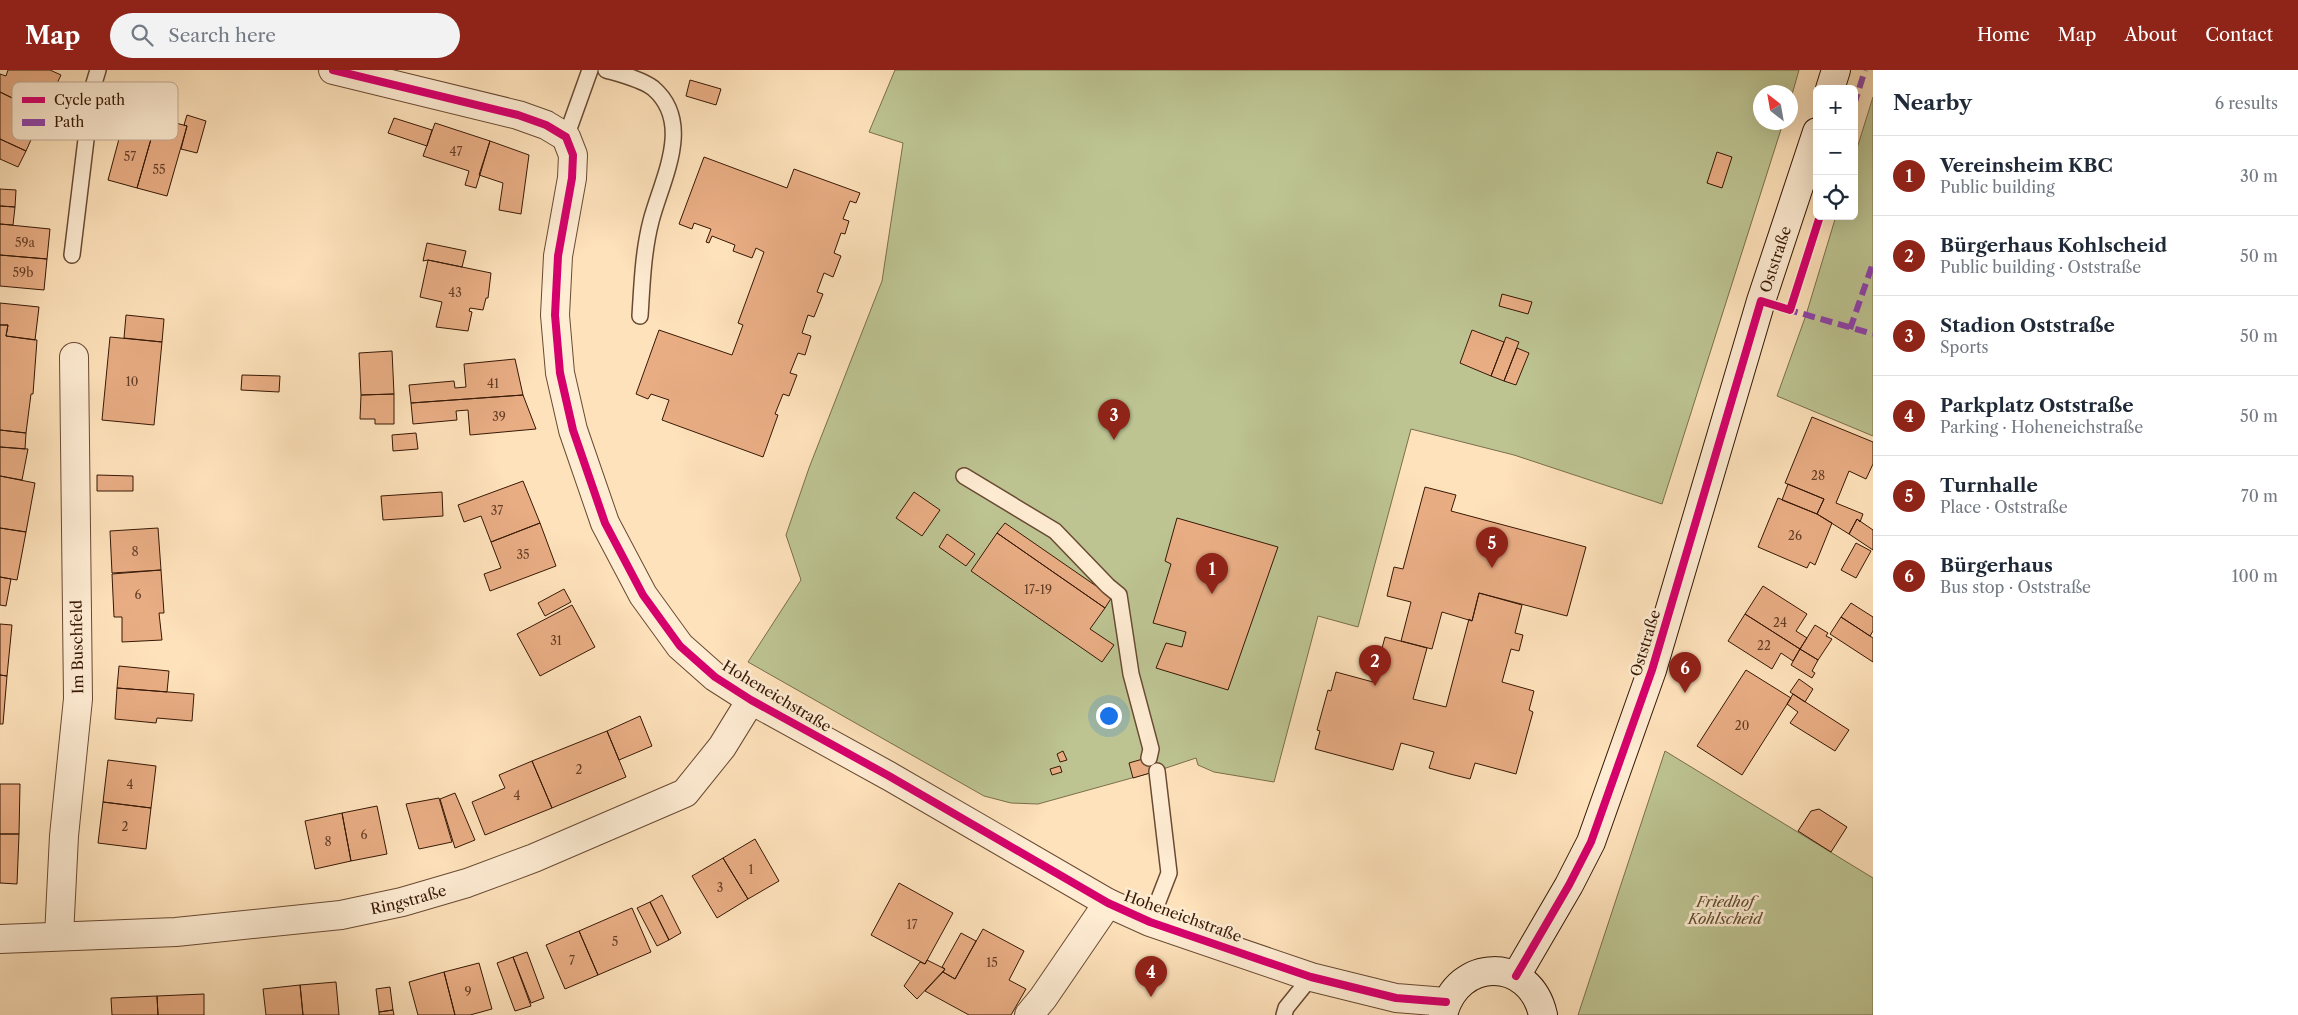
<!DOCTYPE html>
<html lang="en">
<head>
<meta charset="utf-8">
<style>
  :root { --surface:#fff; --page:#f2f2f3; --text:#1f2937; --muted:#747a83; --line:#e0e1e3; --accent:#8f2418 }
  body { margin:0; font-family:"Libre Caslon Text",serif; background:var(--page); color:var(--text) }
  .controls { position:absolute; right:15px; top:15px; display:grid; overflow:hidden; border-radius:8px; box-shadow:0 5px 20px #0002 }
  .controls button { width:45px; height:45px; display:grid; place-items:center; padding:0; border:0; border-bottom:1px solid var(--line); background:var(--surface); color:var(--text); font:25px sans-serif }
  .compass { position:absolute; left:1753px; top:15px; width:45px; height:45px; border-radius:50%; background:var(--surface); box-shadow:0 5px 20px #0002; rotate:329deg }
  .you { position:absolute; left:1108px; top:645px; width:18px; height:18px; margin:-12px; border:4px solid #fff; border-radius:50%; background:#1a73e8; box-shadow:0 0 0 8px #1a73e833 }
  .badge { display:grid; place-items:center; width:32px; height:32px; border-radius:50%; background:var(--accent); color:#fff; font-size:16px; font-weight:700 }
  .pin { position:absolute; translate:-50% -41px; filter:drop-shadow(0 1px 2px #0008) }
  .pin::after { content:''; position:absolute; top:26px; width:18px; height:15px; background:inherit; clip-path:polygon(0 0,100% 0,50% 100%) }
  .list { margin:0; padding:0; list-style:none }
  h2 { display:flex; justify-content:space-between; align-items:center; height:65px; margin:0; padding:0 20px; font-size:21px }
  h2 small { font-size:16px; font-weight:400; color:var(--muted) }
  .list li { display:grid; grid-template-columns:32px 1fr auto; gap:15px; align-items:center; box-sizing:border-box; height:80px; padding:0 20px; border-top:1px solid var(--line) }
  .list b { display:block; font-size:19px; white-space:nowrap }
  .list p { margin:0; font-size:16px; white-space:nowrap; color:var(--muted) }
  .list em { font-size:16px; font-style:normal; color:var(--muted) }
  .icon { flex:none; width:28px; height:28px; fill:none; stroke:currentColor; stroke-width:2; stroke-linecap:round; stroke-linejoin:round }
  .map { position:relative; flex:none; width:1873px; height:945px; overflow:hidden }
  header { display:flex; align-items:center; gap:30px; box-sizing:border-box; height:70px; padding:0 25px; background:var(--accent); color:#fff }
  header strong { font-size:24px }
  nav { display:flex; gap:28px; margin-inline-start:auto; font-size:18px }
  .search { width:350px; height:45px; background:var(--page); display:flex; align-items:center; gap:12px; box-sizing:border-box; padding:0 18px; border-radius:28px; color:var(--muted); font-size:19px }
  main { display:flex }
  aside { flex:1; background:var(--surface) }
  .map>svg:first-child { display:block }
  .green { fill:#bdc492; stroke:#7a6e4c }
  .building { fill:#e9ad84; stroke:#371805 }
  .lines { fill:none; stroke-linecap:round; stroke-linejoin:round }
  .lane-casing { stroke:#694a32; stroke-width:18 }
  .street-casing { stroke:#694a32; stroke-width:30 }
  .secondary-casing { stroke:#371805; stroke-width:30 }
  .lane { stroke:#feecd3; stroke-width:15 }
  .street { stroke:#feecd3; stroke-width:28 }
  .secondary { stroke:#feecd3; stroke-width:28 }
  .quiet { stroke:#8e44ad; stroke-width:6; stroke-dasharray:12 6; stroke-linecap:butt }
  .cycleway-casing { stroke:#feecd3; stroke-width:11 }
  .cycleway { stroke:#d6006c; stroke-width:8 }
  .labels { text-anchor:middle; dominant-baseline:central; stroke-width:5; stroke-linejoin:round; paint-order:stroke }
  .number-label { font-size:12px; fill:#643d25 }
  .street-label { font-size:15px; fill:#371805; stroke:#feecd3 }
  .park-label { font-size:15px; font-style:italic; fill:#5f4c2f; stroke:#feecd3 }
  .key { fill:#feecd3; stroke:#c2ac95; stroke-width:1 }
  .key-label { font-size:14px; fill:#371805 }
</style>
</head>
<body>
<header>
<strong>Map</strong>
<div class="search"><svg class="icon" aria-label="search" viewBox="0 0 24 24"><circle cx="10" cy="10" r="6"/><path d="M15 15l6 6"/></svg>Search here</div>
<nav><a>Home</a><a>Map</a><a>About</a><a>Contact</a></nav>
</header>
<main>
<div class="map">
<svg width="1873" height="945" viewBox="0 0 1873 945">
  <rect width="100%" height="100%" fill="#fee2bb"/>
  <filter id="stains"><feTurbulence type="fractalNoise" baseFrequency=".004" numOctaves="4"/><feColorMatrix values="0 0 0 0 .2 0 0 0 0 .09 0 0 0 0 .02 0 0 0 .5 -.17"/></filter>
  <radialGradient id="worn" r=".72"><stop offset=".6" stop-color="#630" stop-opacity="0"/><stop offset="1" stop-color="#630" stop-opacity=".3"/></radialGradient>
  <!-- green -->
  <path class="green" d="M895 0H1799L1791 28 1790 22H1760V52L1783 53 1662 434 1514 385 1411 359 1358 557 1318 546 1274 712 1214 702 1198 695 1196 688 1157 701 1038 734 1011 733 984 726 748 592 801 510 786 465 809 398 882 211 903 73 869 62Z
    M1873 27V366L1777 326 1806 245 1836 146H1854V88Z
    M1665 681 1873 808V945H1578Z"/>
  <!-- building -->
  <path class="building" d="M8 0H50L61 5 43 43 0 22V4L6 6Z
    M690 10 721 19 716 35 686 26Z
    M0 22 43 43 26 81 0 69Z
    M127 39 157 48 137 118 108 110Z
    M187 45 206 51 197 83 181 79 187 56 184 55Z
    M157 48 187 56 167 126 137 118Z
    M394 48 432 60 427 76 388 63Z
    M435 53 490 71 476 118 465 115 469 101 423 86Z
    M0 69 26 81 18 97 0 89Z
    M490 71 529 85 521 144 499 140 503 113 479 105Z
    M1717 82 1732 87 1722 118 1707 113Z
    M704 87 787 118 794 99 860 123 856 133 850 131 843 149 849 151 845 164 841 163 834 183 841 186 833 207 824 203 817 222 823 224 814 247 808 245 802 263 811 266 805 285 798 283 790 303 797 305 789 326 783 324 775 344 778 345 763 387 662 350 669 330 651 324 648 329 636 324 659 260 732 285 743 255 738 253 764 182 756 178 752 188 733 181 735 175 712 166 709 173 706 172 711 159 694 153 692 159 679 154Z
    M0 119 16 120 15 137 0 136Z
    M0 136 15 137 13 155 0 154Z
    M0 154 50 159 47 189 0 185Z
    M427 173 466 181 462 197 428 190 423 191Z
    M0 185 47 189 44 220 0 216Z
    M428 190 491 203 488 228H486L483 240 470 238 469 241 472 242 468 261 436 257 442 232 420 227Z
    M1502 224 1532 232 1528 244 1499 236Z
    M0 233 39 237 35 270 6 266 8 255H0Z
    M126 245 164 249 162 272 124 268Z
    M0 255H8L6 266 37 270 33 324H31L26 363 0 360Z
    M1472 260 1504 272 1491 306 1460 293Z
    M110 267 162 272 154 355 102 350Z
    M1506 267 1519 272 1504 311 1491 306Z
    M1517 278 1529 283 1516 315 1504 311Z
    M392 281 394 324 361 325 359 283Z
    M515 289 523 325 411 333 409 315 454 311 455 318 466 317 464 294Z
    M242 305 280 306 279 322 241 320Z
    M394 324V354H375V349H360L361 325Z
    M523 325 536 359 470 365 468 340 456 341 457 350 413 354 411 333Z
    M1812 347 1873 372V394L1866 409 1849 401 1836 433 1863 444 1860 452 1857 449 1849 464 1817 444 1824 429 1785 413Z
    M0 360 26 363 25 379 0 377Z
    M416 363 418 379 393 381 392 365Z
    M0 377 28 379 22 410 0 406Z
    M97 405 133 406V421H97Z
    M0 406 35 413 26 462 0 458Z
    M523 411 540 453 491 472 481 446 464 452 458 435Z
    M1788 414 1824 429 1817 444 1782 430Z
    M1425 417 1456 425 1451 441 1586 477 1567 546 1479 523 1472 551 1442 542 1432 579 1401 571 1411 532 1387 526 1394 497 1403 499Z
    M442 422 443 446 383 450 381 426Z
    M914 422 940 440 922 466 896 448Z
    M1778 428 1817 444 1832 453 1815 495 1810 492 1807 498 1758 477Z
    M1177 448 1278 477 1228 620 1156 598 1166 573 1182 577 1186 562 1153 553 1171 494 1165 491Z
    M1857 449 1873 460V480L1849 464Z
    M540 453 556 496 490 521 484 504 501 498 491 472Z
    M1005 453 1112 527 1105 538 997 463Z
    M0 458 26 462 17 510 0 507Z
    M158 458 161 500 112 503 110 461Z
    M997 463 1105 538 1090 559 1114 575 1102 592 971 501Z
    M947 464 975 484 966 496 939 477Z
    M1856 473 1871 481 1856 508 1841 500Z
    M161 500 164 543H159L162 570 122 572V547H114L112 504Z
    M0 507 11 509 6 536 0 535Z
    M1763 516 1807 544 1796 561 1807 568 1800 579 1745 544Z
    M564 519 571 532 545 546 538 533Z
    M1479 523 1522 535 1515 563 1523 565 1519 581 1511 579 1502 612 1534 621 1529 640 1533 642 1516 704 1475 693 1470 709 1450 704 1429 698 1434 682 1401 673 1393 700 1315 679 1320 661 1317 660 1328 620 1331 621 1336 602 1373 612 1385 567 1427 578 1413 629 1446 637 1469 549 1472 551Z
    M1851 533 1873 547V561L1870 566 1841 547Z
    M572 535 595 577 540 606 517 564Z
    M1745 544 1800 579 1793 591 1781 583 1772 599 1728 571Z
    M1841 547 1873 568V592L1830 564Z
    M0 554 12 555 7 606 0 605Z
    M1815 555 1828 563 1826 566 1832 569 1818 590 1800 579Z
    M1800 579 1818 590 1812 601 1815 603 1812 608 1791 595Z
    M119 596 169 601 167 622 117 618Z
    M1746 600 1791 628 1742 705 1697 676Z
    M0 605 7 606 3 654H0Z
    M1799 609 1813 619 1805 632 1790 622Z
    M117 618 194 624 192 651 157 648 156 653 115 649Z
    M1793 624 1849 660 1835 681 1790 653 1798 642 1787 634Z
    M640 646 652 676 619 690 607 661Z
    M607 661 626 707 552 738 532 691Z
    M1063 681 1067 690 1060 692 1057 684Z
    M1153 686 1157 701 1133 708 1129 693Z
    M108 690 156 696 151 738 103 732Z
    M532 691 552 738 485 765 472 732 505 718 499 705Z
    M1060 696 1062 702 1052 705 1050 699Z
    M0 714H20L19 764H0Z
    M455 723 475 770 455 778 440 729Z
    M439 728 452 772 419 779 406 734Z
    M103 732 151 738 146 779 98 773Z
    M377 736 387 784 351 791 342 743Z
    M1819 739 1847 757 1831 782 1798 761 1811 741Z
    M342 743 351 791 315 799 305 751Z
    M0 764H19L17 814 0 813Z
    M755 769 779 811 748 829 723 788Z
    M723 788 748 829 717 848 692 806Z
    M899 813 953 843 925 894 871 865Z
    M662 825 681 863 669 870 650 832Z
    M650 832 669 870 657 876 637 838Z
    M632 838 651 882 598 905 579 861Z
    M983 859 1024 881 1009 910 1026 919 1011 945H969L925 921 943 902 955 909Z
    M579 861 598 905 565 919 546 875Z
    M961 863 976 871 955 909 943 902 945 899 942 897Z
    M527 882 544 928 531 933 513 887Z
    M513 887 531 936 515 941 497 893Z
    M927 890 945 899 917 929 904 916 920 892 925 894Z
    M479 893 492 939 470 945H455L444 902Z
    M444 902 455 945H418L409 912Z
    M336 912 339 945H303L300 915Z
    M300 915 303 945H266L263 919Z
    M390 917 393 940 379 942 376 919Z
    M204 924V945H158L157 926Z
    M157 926 158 945H112L111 928Z
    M393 940 394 945H379V942Z"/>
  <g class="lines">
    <!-- lane casing -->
    <g class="lane-casing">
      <path id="lane" d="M606 0C620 4 641 9 653 18 694 53 662 109 651 151 643 182 642 215 640 246
        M566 67 590 0
        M72 185 92 20 98 0
        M964 406 1055 461 1108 516 1119 525 1131 604 1151 679 1149 688
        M1150 852 1169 803 1157 701
        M1284 945 1286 938 1311 907"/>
    </g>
    <!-- street casing -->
    <g class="street-casing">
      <g id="street">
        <path d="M333 0 518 45 546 55 566 67 573 85 572 108 558 186 555 245 560 303 573 360 605 453 643 525 680 576 715 607 751 630 889 706 1108 833 1150 852 1311 907 1396 928 1446 932"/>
        <path d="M59 866 64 766 78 629 74 287"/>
        <path id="s1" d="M0 869 176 862 341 845 402 832 467 813 534 788 685 723 722 677 751 630"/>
        <path d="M1029 945 1043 928 1108 833"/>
      </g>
    </g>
    <!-- secondary casing -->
    <g class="secondary-casing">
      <g id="secondary">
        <path d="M1830 19 1836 0"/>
        <path id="s2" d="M1516 906 1569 815 1591 772 1652 600 1761 231 1817 62"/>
        <path d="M1443 945C1457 887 1530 886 1543 945"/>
      </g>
    </g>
    <!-- lane -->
    <use href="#lane" class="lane"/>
    <!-- street -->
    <use href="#street" class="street"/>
    <!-- secondary -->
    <use href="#secondary" class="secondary"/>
    <!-- quiet -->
    <path class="quiet" d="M1854 35 1865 0
      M1786 239 1873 264
      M1850 259 1873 193"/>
    <!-- cycleway casing -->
    <g class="cycleway-casing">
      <path id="cycleway" d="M333 0 518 45 546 55 566 67 573 85 572 108 558 186 555 245 560 303 573 360 605 453 643 525 680 576 715 607 751 630 889 706 1108 833 1150 852 1311 907 1396 928 1446 932
        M1516 906 1569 815 1591 772 1652 600 1761 231 1790 240 1820 146"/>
    </g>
    <!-- cycleway -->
    <use href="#cycleway" class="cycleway"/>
  </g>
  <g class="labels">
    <!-- number labels -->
    <g class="number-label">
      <text x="456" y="81">47</text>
      <text x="130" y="86">57</text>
      <text x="159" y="99">55</text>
      <text x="25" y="172">59a</text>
      <text x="23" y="202">59b</text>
      <text x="455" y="222">43</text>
      <text x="132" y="311">10</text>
      <text x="493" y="313">41</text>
      <text x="499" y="346">39</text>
      <text x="1818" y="405">28</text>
      <text x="497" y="440">37</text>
      <text x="1795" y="465">26</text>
      <text x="135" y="481">8</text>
      <text x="523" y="484">35</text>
      <text x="1038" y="519">17-19</text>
      <text x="138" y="524">6</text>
      <text x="1780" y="552">24</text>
      <text x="556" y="570">31</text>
      <text x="1764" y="575">22</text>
      <text x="1742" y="655">20</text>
      <text x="579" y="699">2</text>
      <text x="130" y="714">4</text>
      <text x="517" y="725">4</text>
      <text x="125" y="756">2</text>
      <text x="364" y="764">6</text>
      <text x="328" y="771">8</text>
      <text x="751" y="799">1</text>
      <text x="720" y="817">3</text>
      <text x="912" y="854">17</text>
      <text x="615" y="871">5</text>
      <text x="572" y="890">7</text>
      <text x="992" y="892">15</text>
      <text x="468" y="921">9</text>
    </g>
    <!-- street labels -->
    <g class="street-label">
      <text stroke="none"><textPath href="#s2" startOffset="765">Oststraße</textPath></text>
      <text transform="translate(1645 573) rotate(-73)">Oststraße</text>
      <text transform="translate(77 577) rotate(-91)">Im Buschfeld</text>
      <text transform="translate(777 626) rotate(31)">Hoheneichstraße</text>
      <text stroke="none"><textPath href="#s1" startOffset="411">Ringstraße</textPath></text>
      <text transform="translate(1183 846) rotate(20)">Hoheneichstraße</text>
    </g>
    <!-- park labels -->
    <g class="park-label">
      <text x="1725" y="831">Friedhof<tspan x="1725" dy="17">Kohlscheid</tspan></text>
    </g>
  </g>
  <!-- legend -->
  <rect x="12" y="12" width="166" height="58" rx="8" class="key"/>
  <rect x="22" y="27" width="23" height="6" fill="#d6006c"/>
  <rect x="22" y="49" width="23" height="7" fill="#8e44ad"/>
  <g class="key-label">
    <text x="54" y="35">Cycle path</text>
    <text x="54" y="57">Path</text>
  </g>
  <rect width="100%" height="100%" filter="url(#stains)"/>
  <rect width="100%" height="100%" fill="url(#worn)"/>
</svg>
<div class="controls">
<button>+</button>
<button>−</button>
<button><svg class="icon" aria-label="locate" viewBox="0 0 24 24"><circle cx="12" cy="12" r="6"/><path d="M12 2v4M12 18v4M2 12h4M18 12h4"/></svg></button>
</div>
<svg class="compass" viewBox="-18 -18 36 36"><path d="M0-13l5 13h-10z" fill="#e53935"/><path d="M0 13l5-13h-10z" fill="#747a83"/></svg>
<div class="you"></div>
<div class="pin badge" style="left:1212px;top:524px">1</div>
<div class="pin badge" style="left:1375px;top:616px">2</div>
<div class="pin badge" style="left:1114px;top:370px">3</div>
<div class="pin badge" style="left:1151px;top:927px">4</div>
<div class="pin badge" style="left:1492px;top:498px">5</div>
<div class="pin badge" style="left:1685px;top:623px">6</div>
</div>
<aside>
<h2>Nearby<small>6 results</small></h2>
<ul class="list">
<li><span class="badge">1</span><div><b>Vereinsheim KBC</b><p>Public building</p></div><em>30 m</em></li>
<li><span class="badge">2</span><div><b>Bürgerhaus Kohlscheid</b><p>Public building · Oststraße</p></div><em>50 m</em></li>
<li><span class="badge">3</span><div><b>Stadion Oststraße</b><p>Sports</p></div><em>50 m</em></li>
<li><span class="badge">4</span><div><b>Parkplatz Oststraße</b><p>Parking · Hoheneichstraße</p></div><em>50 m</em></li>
<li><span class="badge">5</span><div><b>Turnhalle</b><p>Place · Oststraße</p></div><em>70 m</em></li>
<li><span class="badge">6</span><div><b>Bürgerhaus</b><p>Bus stop · Oststraße</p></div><em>100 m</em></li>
</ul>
</aside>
</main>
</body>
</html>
